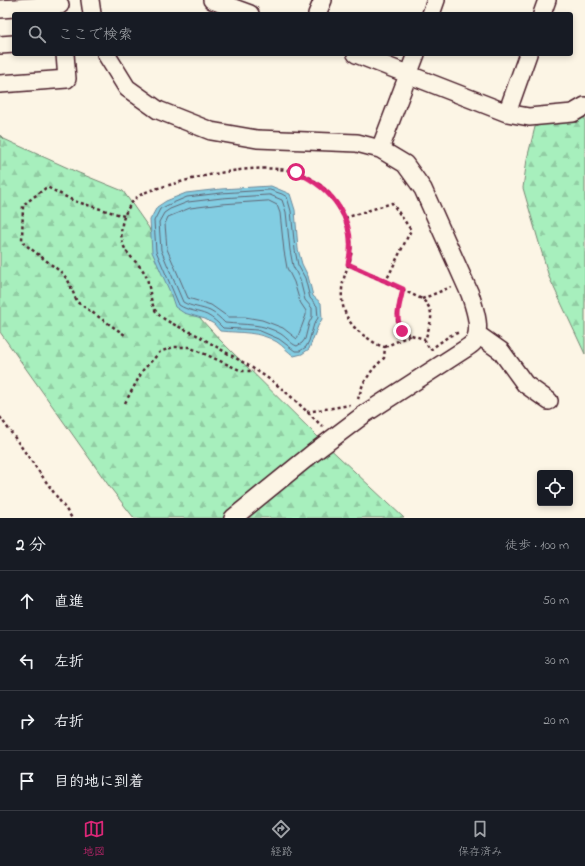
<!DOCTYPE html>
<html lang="ja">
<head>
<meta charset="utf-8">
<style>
  :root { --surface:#171b24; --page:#242831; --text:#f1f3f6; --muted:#9ea1a6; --line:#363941; --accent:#db2777 }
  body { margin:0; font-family:"Indie Flower","Klee One",sans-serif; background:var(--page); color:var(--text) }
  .controls { position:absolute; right:12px; bottom:12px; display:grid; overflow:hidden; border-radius:4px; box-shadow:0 2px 6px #0003 }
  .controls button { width:36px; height:36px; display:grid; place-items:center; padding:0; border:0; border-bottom:1px solid var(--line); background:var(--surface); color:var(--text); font:20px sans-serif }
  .stop { position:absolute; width:12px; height:12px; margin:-9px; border:3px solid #db2777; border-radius:50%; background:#fff }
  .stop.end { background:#db2777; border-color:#fff; box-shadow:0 1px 4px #0008 }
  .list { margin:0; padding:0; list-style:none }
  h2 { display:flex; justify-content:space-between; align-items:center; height:52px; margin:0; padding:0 16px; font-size:17px }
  h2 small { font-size:13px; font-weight:400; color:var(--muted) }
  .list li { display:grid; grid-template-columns:26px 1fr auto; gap:12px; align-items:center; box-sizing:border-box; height:60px; padding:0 16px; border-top:1px solid var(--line) }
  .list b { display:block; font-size:15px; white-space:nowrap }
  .list em { font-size:13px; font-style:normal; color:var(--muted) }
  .icon { flex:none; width:22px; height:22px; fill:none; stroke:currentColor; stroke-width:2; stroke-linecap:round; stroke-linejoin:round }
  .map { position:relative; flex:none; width:585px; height:518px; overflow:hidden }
  .search { position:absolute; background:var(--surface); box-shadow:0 2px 6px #0003; left:12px; right:12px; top:12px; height:44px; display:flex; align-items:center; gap:10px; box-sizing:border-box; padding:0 14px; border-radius:4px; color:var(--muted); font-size:15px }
  .sheet { height:292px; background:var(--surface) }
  nav { display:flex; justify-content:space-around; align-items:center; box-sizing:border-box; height:56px; border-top:1px solid var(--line); background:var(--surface); font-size:11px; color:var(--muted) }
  nav a { display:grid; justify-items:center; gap:2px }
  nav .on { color:var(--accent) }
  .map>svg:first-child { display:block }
  .forest { fill:url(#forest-firs); stroke:#788774 }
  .water { fill:#82cde2; stroke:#6c8799 }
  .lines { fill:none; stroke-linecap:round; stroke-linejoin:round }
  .shore { stroke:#606574; stroke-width:1 }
  .minor-casing { stroke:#4a1f2b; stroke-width:20 }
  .path { stroke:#4a1f2b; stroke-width:2.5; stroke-dasharray:3 3; stroke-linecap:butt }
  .minor { stroke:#fcf5e5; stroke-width:17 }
  .route { stroke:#db2777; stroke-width:5 }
</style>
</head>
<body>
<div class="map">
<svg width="585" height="518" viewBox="0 0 585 518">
  <defs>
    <pattern id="forest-firs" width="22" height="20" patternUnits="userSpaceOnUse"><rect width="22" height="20" fill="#a7efbd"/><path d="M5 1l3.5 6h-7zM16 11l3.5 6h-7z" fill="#91cca3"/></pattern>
  </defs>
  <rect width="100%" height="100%" fill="#fcf5e5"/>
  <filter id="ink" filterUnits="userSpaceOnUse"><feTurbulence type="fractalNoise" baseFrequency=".025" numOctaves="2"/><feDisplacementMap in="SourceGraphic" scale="8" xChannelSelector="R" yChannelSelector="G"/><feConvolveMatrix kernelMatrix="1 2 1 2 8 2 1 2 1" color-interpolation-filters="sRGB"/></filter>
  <g filter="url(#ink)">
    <!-- forest -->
    <path class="forest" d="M585 107V354L549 277 523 188 527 159 535 127 576 108Z
      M0 135 4 139 79 173 123 191 149 228 166 281 221 341 322 441 404 518H134L109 486 0 332Z"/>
    <!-- water -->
    <path class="water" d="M271 186 290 194 295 210 298 249 302 264 308 276 313 296 321 303 322 319 318 326 309 349 302 354 294 356C288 352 283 346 277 342 259 331 240 333 220 331L214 324 205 319 184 313 175 307 170 292 152 252 150 220 157 207 166 201 186 193 221 189Z"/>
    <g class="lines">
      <!-- shore -->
      <path class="shore" d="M270 190 282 194 287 197 291 211 295 250 298 265 305 278 310 298 317 306 318 318 314 324 309 341 306 347 300 351H295L279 339 258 330 223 328C218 323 213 318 207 315 198 311 188 311 179 305L156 251 154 221 160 209 168 205 187 197 221 193Z
        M270 195 282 200 286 212 290 250 293 266 300 280 305 300 312 308V317L309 323 305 339 302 343 297 346C291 344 287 338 281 334 263 323 245 325 225 323 220 318 216 314 210 311 201 307 191 307 183 302L161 250 159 222 164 213 170 209 188 202 222 198Z
        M269 201 277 205 280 213 284 251 287 268 294 282 300 302 306 311V315L297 339 283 328 262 320 245 317H228L211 305 188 298 167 249 165 224 168 217 190 208 222 204Z"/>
      <!-- minor casing -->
      <g class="minor-casing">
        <path id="minor" d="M90 0 92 14
          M212 0 250 14
          M0 9 60 5
          M317 14 323 0
          M431 14 436 0
          M542 14 547 0
          M0 45 14 44
          M106 54 127 88 158 110 211 131 257 139 357 143 380 149 405 164 423 189 470 294C474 307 483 330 473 343 471 345 468 347 465 349L366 413 313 453 233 518
          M356 54 507 113 528 54
          M0 84 67 79 65 54
          M507 113 529 117 573 113 585 106
          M380 149 416 54
          M477 334 501 351 525 384 549 401"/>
      </g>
      <!-- path -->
      <path class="path" d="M124 216 74 201 47 187 23 205 22 242 61 272 68 280 77 302 125 335
        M345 218 392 203 411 230 386 281
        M348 264 422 299C438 313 429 324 425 341L430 350 449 336 460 332
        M403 289C401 300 391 325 404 332 410 335 418 337 425 339
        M422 299 451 287
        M385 347 411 335
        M125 403 143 370 160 352 173 347H189L242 371H254
        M307 412 350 405
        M0 417 72 518
        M323 427C307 412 288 392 269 379 248 364 224 352 202 338 189 330 168 324 158 314 149 304 151 288 146 276 142 265 127 257 123 244 118 228 124 210 136 198 144 191 162 187 173 184 208 174 277 158 310 178 336 194 352 223 351 254 350 262 346 270 344 278 338 301 344 321 363 335 370 339 377 346 385 347L384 358 373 369 363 384 358 399"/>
      <!-- minor -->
      <use href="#minor" class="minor"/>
    </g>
  </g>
  <g class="lines" filter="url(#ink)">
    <!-- route -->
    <path class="route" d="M296 172C334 189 358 222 348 264L403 289C400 304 394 317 402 331"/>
  </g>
</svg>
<div class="controls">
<button><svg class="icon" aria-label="locate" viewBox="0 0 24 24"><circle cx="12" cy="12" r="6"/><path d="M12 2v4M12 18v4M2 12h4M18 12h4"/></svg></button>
</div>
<div class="stop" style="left:296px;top:172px"></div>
<div class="stop end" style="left:402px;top:331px"></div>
<div class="search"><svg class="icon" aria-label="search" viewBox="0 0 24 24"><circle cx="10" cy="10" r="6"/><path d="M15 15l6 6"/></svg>ここで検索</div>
</div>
<section class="sheet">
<h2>2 分<small>徒歩 · 100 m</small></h2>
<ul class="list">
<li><svg class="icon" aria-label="ahead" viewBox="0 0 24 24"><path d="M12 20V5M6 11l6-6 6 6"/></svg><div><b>直進</b></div><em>50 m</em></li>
<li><svg class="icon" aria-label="left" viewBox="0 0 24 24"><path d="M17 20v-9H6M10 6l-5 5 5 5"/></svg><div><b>左折</b></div><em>30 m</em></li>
<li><svg class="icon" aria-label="right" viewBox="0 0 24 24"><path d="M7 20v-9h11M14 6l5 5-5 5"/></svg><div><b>右折</b></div><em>20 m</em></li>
<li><svg class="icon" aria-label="arrive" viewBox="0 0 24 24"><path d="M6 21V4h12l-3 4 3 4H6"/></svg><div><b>目的地に到着</b></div></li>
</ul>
</section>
<nav>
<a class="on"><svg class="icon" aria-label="map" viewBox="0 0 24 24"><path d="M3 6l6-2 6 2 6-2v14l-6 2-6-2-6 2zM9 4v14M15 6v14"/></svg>地図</a>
<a><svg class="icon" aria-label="directions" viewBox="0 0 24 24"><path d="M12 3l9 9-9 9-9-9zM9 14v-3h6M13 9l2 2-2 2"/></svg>経路</a>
<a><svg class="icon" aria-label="saved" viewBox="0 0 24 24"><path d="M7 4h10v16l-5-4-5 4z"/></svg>保存済み</a>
</nav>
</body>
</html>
